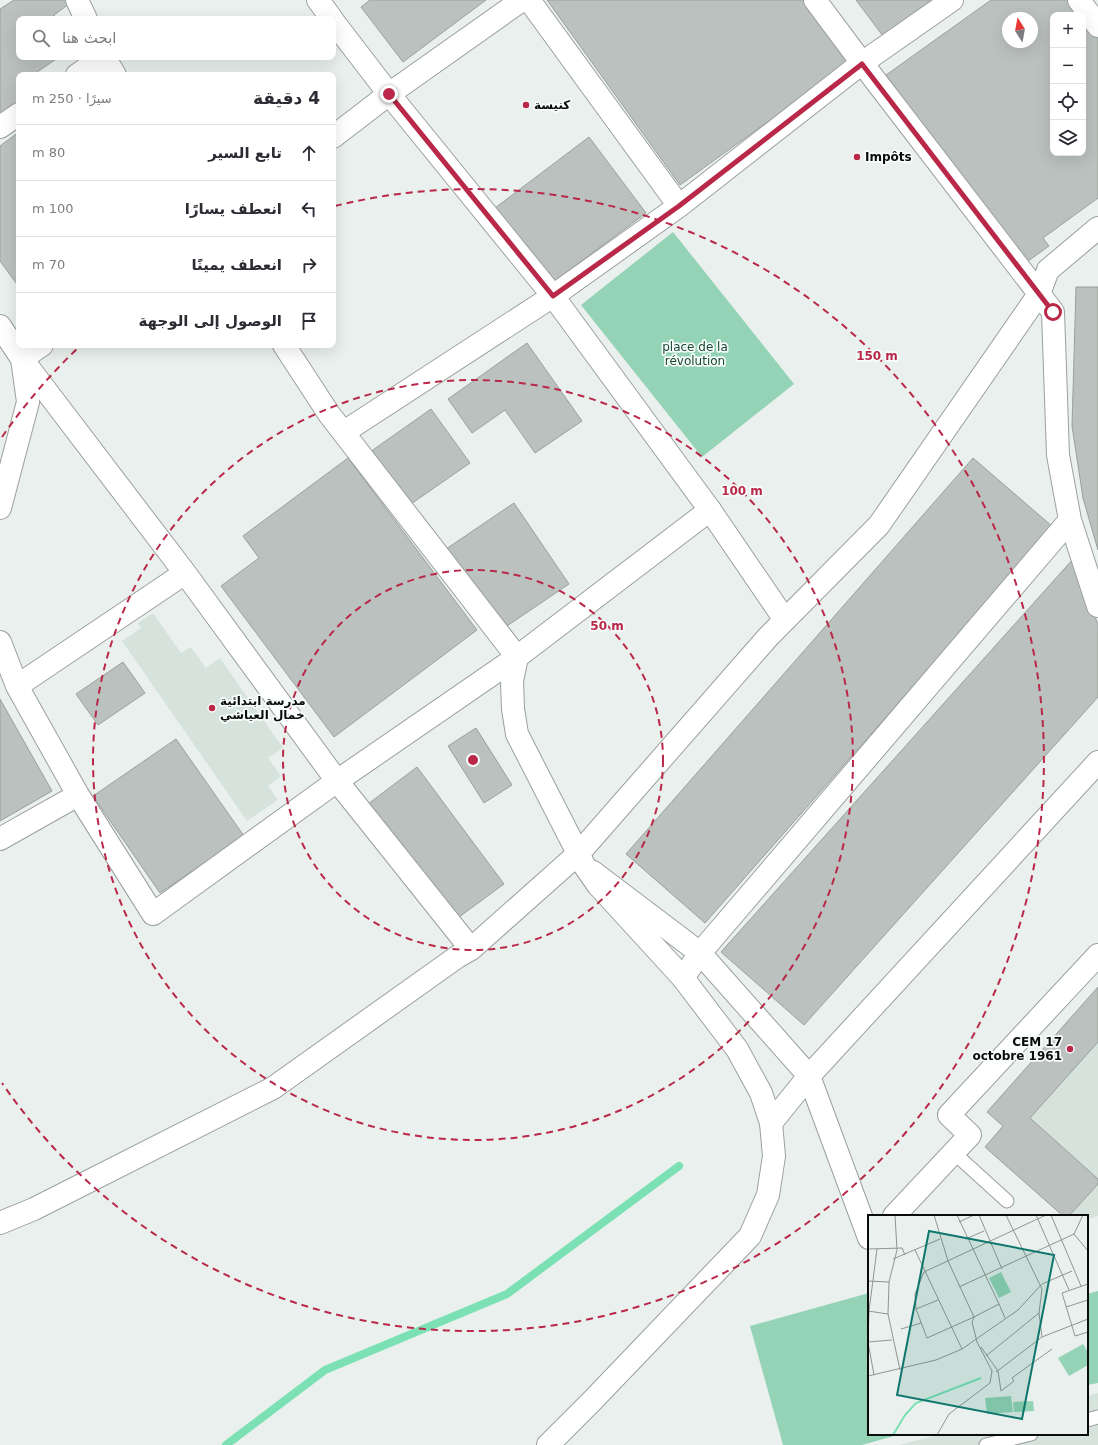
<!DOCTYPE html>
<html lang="ar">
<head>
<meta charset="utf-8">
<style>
  :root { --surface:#fff; --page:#f2f2f3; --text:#2b2b33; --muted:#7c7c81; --line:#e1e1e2 }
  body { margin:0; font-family:"DejaVu Sans","Noto Naskh Arabic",sans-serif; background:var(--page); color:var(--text); direction:rtl }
  .controls { position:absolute; right:12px; top:12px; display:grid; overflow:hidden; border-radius:8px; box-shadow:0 4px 16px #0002 }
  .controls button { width:36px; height:36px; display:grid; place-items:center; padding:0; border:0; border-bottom:1px solid var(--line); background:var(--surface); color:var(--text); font:20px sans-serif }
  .compass { position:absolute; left:1002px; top:12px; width:36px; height:36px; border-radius:50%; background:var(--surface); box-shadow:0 4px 16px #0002; rotate:349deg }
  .stop { position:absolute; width:12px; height:12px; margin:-9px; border:3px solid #b92848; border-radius:50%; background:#fff }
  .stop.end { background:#b92848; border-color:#fff; box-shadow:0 1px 4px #0008 }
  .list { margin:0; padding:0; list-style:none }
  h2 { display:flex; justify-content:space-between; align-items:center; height:52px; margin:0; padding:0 16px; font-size:17px }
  h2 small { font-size:13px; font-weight:400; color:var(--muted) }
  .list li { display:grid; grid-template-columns:26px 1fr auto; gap:12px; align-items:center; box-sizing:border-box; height:56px; padding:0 16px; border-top:1px solid var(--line) }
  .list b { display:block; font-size:15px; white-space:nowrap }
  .list em { font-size:13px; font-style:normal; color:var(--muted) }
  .icon { flex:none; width:22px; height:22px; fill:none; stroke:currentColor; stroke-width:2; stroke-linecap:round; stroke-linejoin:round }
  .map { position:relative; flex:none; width:1098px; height:1445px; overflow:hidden; direction:ltr }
  .search { position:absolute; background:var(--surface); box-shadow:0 4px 16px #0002; left:16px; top:16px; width:320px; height:44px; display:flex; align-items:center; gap:10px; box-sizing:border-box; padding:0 14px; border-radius:8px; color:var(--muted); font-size:15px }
  .panel { position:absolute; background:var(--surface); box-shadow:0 4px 16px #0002; left:16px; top:72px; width:320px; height:276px; border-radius:8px; direction:rtl }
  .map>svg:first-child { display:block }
  .built { fill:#d6e3dc }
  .green { fill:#94d3b6 }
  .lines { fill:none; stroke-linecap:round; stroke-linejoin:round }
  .stream { stroke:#7be1b5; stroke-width:8 }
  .building { fill:#bbc1be; stroke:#9aa09d; fill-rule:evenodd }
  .service-casing { stroke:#9ba09d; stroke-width:15 }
  .minor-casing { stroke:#9ba09d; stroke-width:24 }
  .tertiary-casing { stroke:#9ba09d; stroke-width:24 }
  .service { stroke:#fff; stroke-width:13 }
  .minor { stroke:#fff; stroke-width:22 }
  .tertiary { stroke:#fff; stroke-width:22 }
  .route { stroke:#b92848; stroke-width:5 }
  .ring { fill:none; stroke:#b92848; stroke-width:2; stroke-dasharray:7 5 }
  .poi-dot { fill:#b92848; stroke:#f7fdfa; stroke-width:1.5 }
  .labels { text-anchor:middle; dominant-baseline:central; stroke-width:3.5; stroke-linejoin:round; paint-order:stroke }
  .poi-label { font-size:12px; font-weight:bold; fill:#0a0c0b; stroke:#f7fdfa; text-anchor:start }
  .park-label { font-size:12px; fill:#194533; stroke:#f7fdfa }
  .inset-river { fill:none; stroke:#7be1b5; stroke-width:2 }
  .inset-road { fill:none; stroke:#909593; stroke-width:1 }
  .view { fill:#0f766e; fill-opacity:0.15; stroke:#0f766e; stroke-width:2 }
  .inset-edge { fill:none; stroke:#0a0c0b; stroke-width:2 }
  .centre { fill:#b92848; stroke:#f7fdfa; stroke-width:2 }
  .ring-label { font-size:12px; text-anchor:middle; font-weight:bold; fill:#b92848; stroke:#f7fdfa; stroke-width:3.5; stroke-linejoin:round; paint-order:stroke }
</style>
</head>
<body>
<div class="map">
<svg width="1098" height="1445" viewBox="0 0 1098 1445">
  <rect width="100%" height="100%" fill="#eaf0ed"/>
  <!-- built -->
  <path class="built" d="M153 613 181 653 191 647 206 668 220 658 283 748 268 758 281 776 268 786 278 800 247 821 122 641 141 628 138 623Z
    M1098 987V1216L1087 1219V1216H1063L985 1147 1003 1126 987 1112Z
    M1098 1393V1445H899L941 1434H1087V1396Z"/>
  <!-- green -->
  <path class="green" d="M673 232 794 384 702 457 581 305Z
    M1098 1291V1383L1087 1385V1294Z
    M869 1293V1434H901L862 1445H783L750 1326Z"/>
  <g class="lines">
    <!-- stream -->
    <path class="stream" d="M226 1445 325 1370 507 1294 679 1166"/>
  </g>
  <!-- building -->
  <path class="building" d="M14 0H67L69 4 54 15 57 19H19V57H59L33 75H19V104L0 117V9Z
    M370 0H486L403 62 361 7Z
    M547 0H804L849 63 680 185Z
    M856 0H932L883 36Z
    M991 0H1071L1082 15H1053V153H1083V16L1098 37V198L1043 238 1049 246 1024 264 886 75ZM1008 18H1032V42H1008Z
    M19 132V287L0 261V146Z
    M589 137 646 213 552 283 495 208Z
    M1076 287H1098V550L1083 498 1072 426Z
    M527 343 582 421 535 453 505 410 472 433 448 399Z
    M431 409 470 463 408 506 370 452Z
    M348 458 477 630 334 737 221 586 259 558 243 536Z
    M973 458 1053 527 705 923 626 854Z
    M514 503 569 584 501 630 446 549Z
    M1074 558 1098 625V697L804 1025 721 952Z
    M123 662 145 693 98 725 76 694Z
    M0 699 52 791 0 821Z
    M476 728 512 785 484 803 448 746Z
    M176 739 244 836 160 893 93 796Z
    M417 767 504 884 455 920 368 804Z
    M1098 987V1042L1030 1118 1098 1179V1184L1069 1216H1063L985 1147 1003 1126 987 1112Z"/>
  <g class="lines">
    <!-- service casing -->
    <g class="service-casing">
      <path id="service" d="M953 1152 1007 1201
        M1087 1420 1098 1417
        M986 1445 1031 1434"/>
    </g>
    <!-- minor casing -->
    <g class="minor-casing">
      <path id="minor" d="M77 0 86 19
        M529 0 679 206
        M815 0 862 63 1053 312 1058 455 1070 520 1098 606
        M1079 0 1098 26
        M104 57 115 75
        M77 75 103 57
        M0 127 19 114
        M333 137 389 94 522 0
        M0 326 22 359 185 573 337 781 471 949
        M344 432 553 296 679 206 862 63 952 0
        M0 508 28 402 22 359 42 345
        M710 510 785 620
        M185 573 17 686 78 795 153 914 337 781 517 657 329 414 284 345
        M0 642 17 686
        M0 839 78 795
        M593 872 700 953 809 1076 869 1238
        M683 978 700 953 1070 520
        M771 1123 809 1076 1098 762
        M894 1216 970 1135 949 1115 1098 955
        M0 1223 34 1209 273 1088 457 957 471 949 579 853 768 637 879 525 1039 294 1048 270 1098 228"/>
    </g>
    <!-- tertiary casing -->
    <g class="tertiary-casing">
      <path id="tertiary" d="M318 0 332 19
        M333 21 389 94 553 296 710 510 517 657 512 681 513 709 517 734 584 865 598 885 683 978 737 1049 761 1093 771 1123 774 1156 768 1195 750 1236 592 1401 548 1445"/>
    </g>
    <!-- service -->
    <use href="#service" class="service"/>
    <!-- minor -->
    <use href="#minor" class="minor"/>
    <!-- tertiary -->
    <use href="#tertiary" class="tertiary"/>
  </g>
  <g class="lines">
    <!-- route -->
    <path class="route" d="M389 94 553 296 679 206 862 64 1053 312"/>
  </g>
  <!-- distance rings -->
  <g class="ring">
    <circle cx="473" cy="760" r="190"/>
    <circle cx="473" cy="760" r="380"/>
    <path d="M2 437A571 571 0 0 1 80 346M335 206A571 571 0 1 1 2 1083"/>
  </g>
  <!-- markers -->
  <g class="poi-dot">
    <circle cx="526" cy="105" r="4"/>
    <circle cx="857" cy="157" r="4"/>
    <circle cx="212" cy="708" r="4"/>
    <circle cx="1070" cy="1049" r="4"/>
  </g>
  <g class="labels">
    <!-- poi labels -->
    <g class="poi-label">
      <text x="534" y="105">كنيسة</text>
      <text x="865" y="157">Impôts</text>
      <text x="220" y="701">مدرسة ابتدائية<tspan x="220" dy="14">خمال العياشي</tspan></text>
      <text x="1062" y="1042" text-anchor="end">CEM 17<tspan x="1062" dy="14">octobre 1961</tspan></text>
    </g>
    <!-- park labels -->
    <g class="park-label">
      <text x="695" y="347">place de la<tspan x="695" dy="14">révolution</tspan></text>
    </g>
  </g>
  <!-- overview -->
  <g transform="translate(868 1215)">
    <rect width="220" height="220" fill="#eaf0ed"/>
    <path d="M133 57 143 77 131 83 121 63ZM215 129 220 137V150L201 161 190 143ZM143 181 145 197 119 199 117 183ZM165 186 166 196 146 197 145 187Z" fill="#94d3b6"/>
    <path class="inset-river" d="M25 220 37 200 48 188 113 163"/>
    <path class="inset-road" d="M27 0 29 35 21 67 20 99 32 155M66 0 80 46 106 102 59 123 48 94 70 85M111 0 134 54M138 0 174 74 171 98 174 122M168 0 201 75M183 0 213 71M91 7 106 0M206 19 220 36M98 24 116 16M0 34 34 33 37 40M47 35 94 134M25 44 72 24M0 66 21 67M220 69 194 78 207 121 220 117M91 72 206 19 215 0M131 89 137 103M198 92 220 85M48 94 47 79 56 57 178 0M0 96 20 99M33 114 53 108M0 127 24 125M113 132 130 156 133 176 146 166 144 163 184 134M118 141 171 98M128 157 174 122 220 104M6 160 0 127 1 96 9 34M0 161 68 145 94 134 150 95 174 69 204 56M69 220 81 199 122 168 124 156 109 127 104 107 106 102 131 89 89 0"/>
    <path class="view" d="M61 16 186 40 154 204 29 180Z"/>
    <rect width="220" height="220" class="inset-edge"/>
  </g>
  <circle cx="473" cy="760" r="6" class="centre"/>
  <g class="ring-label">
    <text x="877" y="360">150 m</text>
    <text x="742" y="495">100 m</text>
    <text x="607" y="630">50 m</text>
  </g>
</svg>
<div class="controls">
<button>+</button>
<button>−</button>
<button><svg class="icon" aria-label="locate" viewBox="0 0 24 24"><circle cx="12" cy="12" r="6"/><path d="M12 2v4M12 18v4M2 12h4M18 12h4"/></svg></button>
<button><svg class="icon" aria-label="layers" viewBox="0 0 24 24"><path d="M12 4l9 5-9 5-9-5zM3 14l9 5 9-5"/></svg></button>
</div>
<svg class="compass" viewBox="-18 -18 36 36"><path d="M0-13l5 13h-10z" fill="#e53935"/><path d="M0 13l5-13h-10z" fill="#7c7c81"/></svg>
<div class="stop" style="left:1053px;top:312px"></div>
<div class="stop end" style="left:389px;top:94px"></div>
<div class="search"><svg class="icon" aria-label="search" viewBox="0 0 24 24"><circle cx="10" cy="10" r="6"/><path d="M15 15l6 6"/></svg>ابحث هنا</div>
<section class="panel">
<h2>4 دقيقة<small>سيرًا · 250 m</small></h2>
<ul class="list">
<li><svg class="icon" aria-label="ahead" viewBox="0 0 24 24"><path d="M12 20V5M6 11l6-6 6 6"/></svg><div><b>تابع السير</b></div><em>80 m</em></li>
<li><svg class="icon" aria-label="left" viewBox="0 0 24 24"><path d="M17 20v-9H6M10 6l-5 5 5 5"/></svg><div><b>انعطف يسارًا</b></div><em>100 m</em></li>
<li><svg class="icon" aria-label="right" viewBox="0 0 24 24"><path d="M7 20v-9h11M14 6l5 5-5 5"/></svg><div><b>انعطف يمينًا</b></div><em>70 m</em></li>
<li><svg class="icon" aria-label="arrive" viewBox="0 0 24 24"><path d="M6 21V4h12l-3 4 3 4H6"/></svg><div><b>الوصول إلى الوجهة</b></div></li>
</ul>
</section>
</div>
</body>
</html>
